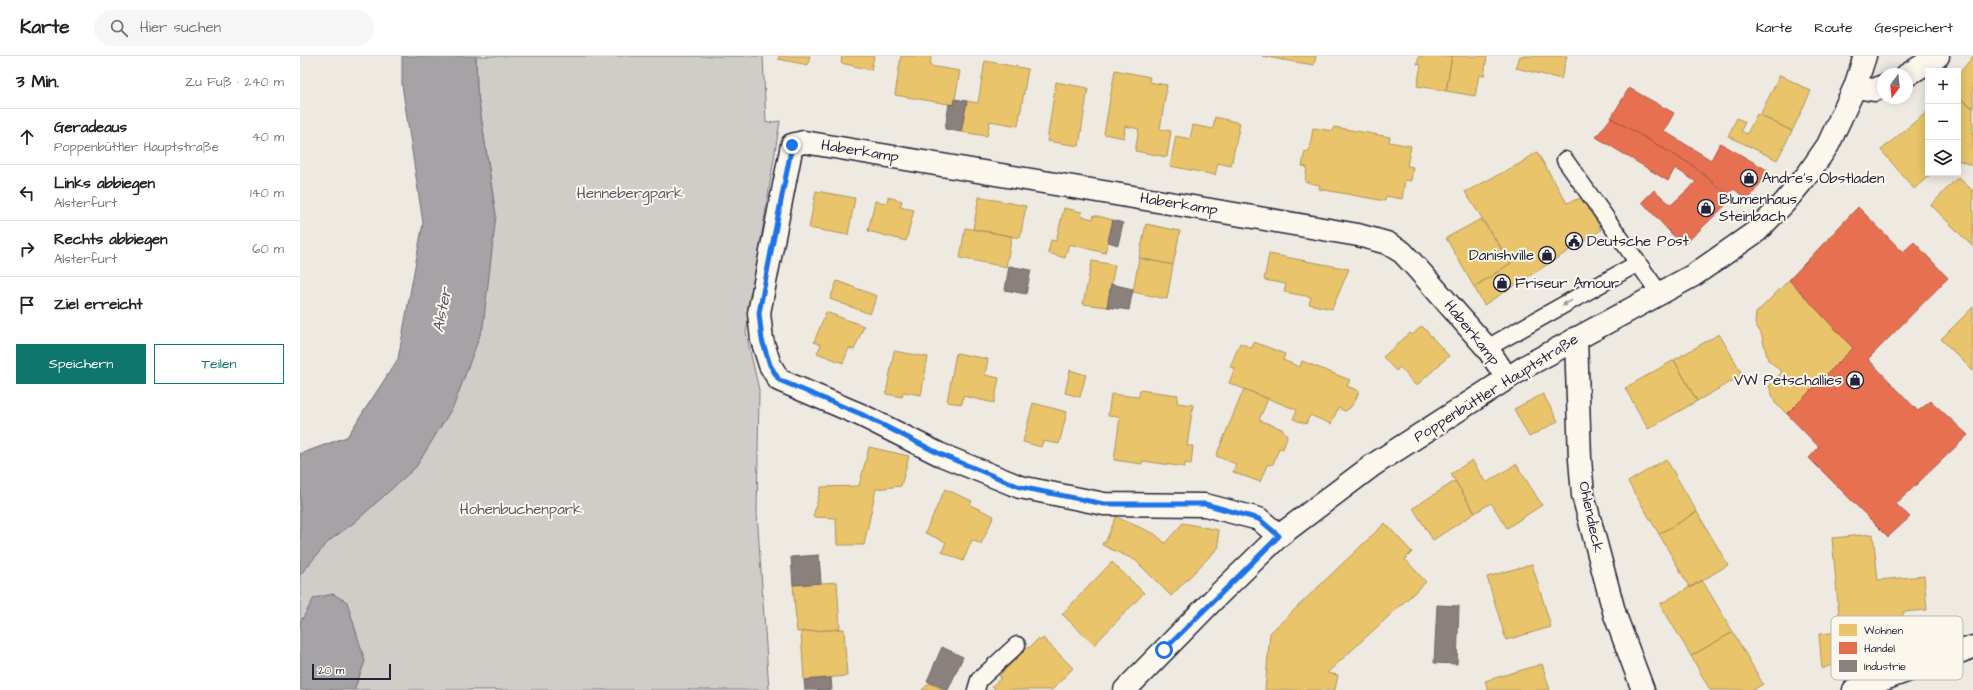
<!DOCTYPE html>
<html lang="de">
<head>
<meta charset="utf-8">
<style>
  :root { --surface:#fff; --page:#f6f6f6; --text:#222; --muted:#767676; --line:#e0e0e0; --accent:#0f766e }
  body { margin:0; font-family:"Architects Daughter",sans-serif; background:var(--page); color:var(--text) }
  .controls { position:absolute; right:12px; top:12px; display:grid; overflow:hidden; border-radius:0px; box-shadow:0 2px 10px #0003 }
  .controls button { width:36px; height:36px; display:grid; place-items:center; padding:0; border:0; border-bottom:1px solid var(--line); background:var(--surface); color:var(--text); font:20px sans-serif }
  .compass { position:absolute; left:1577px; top:12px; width:36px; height:36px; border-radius:50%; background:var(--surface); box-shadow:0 2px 10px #0003; rotate:195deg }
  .scale { position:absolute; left:12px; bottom:10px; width:79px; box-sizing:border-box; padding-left:4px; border:2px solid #22223b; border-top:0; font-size:11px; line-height:14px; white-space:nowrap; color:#22223b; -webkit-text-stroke:3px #fbf7ec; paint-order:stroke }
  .stop { position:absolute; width:12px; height:12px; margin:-9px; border:3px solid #1a73e8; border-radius:50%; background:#fff }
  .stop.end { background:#1a73e8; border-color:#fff; box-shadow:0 1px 4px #0008 }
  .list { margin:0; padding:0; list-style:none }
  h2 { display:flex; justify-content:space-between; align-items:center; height:52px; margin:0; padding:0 16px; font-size:17px }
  h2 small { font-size:13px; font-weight:400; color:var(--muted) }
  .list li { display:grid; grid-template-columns:26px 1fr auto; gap:12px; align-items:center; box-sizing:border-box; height:56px; padding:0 16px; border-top:1px solid var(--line) }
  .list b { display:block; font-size:15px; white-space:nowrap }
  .list p { margin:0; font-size:13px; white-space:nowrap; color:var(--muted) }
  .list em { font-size:13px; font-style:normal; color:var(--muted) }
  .actions { display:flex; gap:8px; padding:12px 16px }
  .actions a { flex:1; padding:9px 0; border:1px solid var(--accent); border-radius:0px; text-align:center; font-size:14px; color:var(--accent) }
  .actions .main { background:var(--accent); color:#fff }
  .icon { flex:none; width:22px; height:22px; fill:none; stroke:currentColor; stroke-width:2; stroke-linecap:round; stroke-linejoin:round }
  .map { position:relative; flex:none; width:1673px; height:634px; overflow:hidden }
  header { display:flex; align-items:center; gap:24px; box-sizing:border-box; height:56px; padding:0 20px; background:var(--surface); border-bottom:1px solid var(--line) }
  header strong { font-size:19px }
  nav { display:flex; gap:22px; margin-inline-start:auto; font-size:14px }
  .search { width:280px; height:36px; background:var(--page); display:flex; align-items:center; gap:10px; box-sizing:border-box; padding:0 14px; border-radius:22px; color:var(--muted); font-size:15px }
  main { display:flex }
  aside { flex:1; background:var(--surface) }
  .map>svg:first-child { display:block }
  .green { fill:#d0cdc9; stroke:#797882 }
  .water { fill:#a6a3a7; stroke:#716f7c }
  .homes { fill:#e9c46a; stroke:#ad935c }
  .shops { fill:#e76f51; stroke:#ac584a }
  .industry { fill:#8a817c; stroke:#6b6468 }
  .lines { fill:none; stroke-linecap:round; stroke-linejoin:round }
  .lane-casing { stroke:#22223b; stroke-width:19 }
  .street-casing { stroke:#22223b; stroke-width:25 }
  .secondary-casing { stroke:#22223b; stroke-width:25 }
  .lane { stroke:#fbf7ec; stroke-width:16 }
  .street { stroke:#fbf7ec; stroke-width:22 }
  .secondary { stroke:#fbf7ec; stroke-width:22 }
  .oneway { fill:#99979c }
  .route { stroke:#1a73e8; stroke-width:5 }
  .labels { text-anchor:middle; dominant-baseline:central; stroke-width:4; stroke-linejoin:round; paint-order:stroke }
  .street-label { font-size:15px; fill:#22223b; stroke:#fbf7ec }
  .poi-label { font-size:15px; fill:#22223b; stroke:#fbf7ec; text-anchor:start }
  .park-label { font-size:15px; fill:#565566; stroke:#fbf7ec }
  .water-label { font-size:16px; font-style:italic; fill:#575666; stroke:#fbf7ec }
  .key { fill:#fbf7ec; stroke:#bab7b7; stroke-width:1 }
  .key-label { font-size:11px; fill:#22223b }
</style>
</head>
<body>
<header>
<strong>Karte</strong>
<div class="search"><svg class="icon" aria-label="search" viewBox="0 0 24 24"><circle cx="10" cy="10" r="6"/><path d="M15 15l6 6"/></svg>Hier suchen</div>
<nav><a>Karte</a><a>Route</a><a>Gespeichert</a></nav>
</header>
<main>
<aside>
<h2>3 Min.<small>Zu Fuß · 240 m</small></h2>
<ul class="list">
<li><svg class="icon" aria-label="ahead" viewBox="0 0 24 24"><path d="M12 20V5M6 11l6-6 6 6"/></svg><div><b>Geradeaus</b><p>Poppenbüttler Hauptstraße</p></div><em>40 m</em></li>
<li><svg class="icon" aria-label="left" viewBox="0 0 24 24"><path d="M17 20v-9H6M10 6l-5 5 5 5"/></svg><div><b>Links abbiegen</b><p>Alsterfurt</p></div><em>140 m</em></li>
<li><svg class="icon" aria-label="right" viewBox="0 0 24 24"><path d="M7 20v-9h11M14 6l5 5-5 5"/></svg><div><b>Rechts abbiegen</b><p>Alsterfurt</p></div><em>60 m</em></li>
<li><svg class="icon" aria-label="arrive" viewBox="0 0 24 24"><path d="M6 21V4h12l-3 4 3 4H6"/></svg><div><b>Ziel erreicht</b></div></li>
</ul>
<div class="actions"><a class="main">Speichern</a><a>Teilen</a></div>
</aside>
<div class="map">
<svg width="1673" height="634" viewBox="0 0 1673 634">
  <rect width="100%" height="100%" fill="#eeeae2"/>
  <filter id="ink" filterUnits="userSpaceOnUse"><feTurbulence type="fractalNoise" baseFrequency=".025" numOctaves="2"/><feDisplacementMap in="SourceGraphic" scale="8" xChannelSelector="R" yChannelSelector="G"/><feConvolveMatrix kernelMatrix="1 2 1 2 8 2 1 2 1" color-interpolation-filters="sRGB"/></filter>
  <g filter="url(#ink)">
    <!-- green -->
    <path class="green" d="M176 0H463L466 67 480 65 446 277 459 334 457 457 469 634H54L65 605 0 567V569V398L47 381 196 160 177 33Z"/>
    <!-- water -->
    <path class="water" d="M102 0H176L177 33 196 160 183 271 154 349 116 411 55 466 29 485 0 519V398L47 381 98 303 123 167 102 29Z
      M33 538 47 546 65 605 54 634H0V567L14 542Z"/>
    <!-- homes -->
    <path class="homes" d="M479 0H510L508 9 478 3Z
      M542 0H574L571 14 541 7Z
      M601 0H631L630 10 660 15 654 49 595 39Z
      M962 0H984L983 4Z
      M984 0H1016L1014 9 983 4Z
      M1119 0H1152L1146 35 1117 30 1121 9 1117 8Z
      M1152 0H1187L1184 20 1179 19 1175 40 1146 35Z
      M1220 0H1267L1261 23 1216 12Z
      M1673 0V52L1658 41V19Z
      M685 5 728 13 718 70 690 65 687 80 661 76 667 45 678 47Z
      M815 14 850 21 849 26 867 29 860 73 871 75 867 101 835 95 839 73 825 70 824 82 804 78Z
      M1480 19 1511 35 1492 75 1460 59Z
      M756 26 788 32 779 90 747 85Z
      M1658 41 1673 52V110L1658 104Z
      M1628 55V117H1632L1614 133 1581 94Z
      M1457 58 1492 75 1477 104 1428 80 1437 62 1445 66 1441 75 1447 78Z
      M915 61 940 67 931 110 918 107 915 119 870 110 876 80 890 83 893 69 913 73Z
      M1034 71 1090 81 1089 86 1111 90 1107 110 1113 111 1111 125 1105 124 1102 143 1086 140 1085 145 1019 133 1020 129 1005 126 1007 111 1002 110 1005 95 1009 96 1013 72 1033 75Z
      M1237 96 1267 147 1283 141 1301 174 1184 249 1174 231 1211 207 1165 136 1219 108Z
      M1658 121 1673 135V191L1631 149Z
      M516 135 555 142 548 179 509 172Z
      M588 141 602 145 600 151 614 154 606 185 568 175 575 145 587 147Z
      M679 141 726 150 720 182 673 173Z
      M764 152 782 156 781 160 793 163 794 159 813 164 805 197 769 188 765 202 748 197 751 184 756 185Z
      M1181 163 1211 207 1174 231 1146 182Z
      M846 168 880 175 873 209 839 202Z
      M665 172 712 180 706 211 660 202Z
      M969 198 1049 213 1032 253 1009 248 1011 241 984 236 986 228 964 224Z
      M839 202 873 209 867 243 833 236Z
      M792 205 815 209 807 251 783 248Z
      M1489 224 1553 292 1487 358 1475 347 1469 330 1482 316 1468 304 1461 277 1455 268 1456 257Z
      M537 225 577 240 570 258 530 243Z
      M1673 251V315L1641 283Z
      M526 256 564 270 554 294 549 292 543 307 517 297 521 289 514 286Z
      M1122 270 1149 300 1116 330 1100 311 1096 315 1083 301 1110 277 1112 279Z
      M1419 278 1443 319 1397 345 1374 304Z
      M954 286 985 298 983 304 1000 311 1002 305 1050 324 1047 330 1059 335 1055 345 1050 352 1045 355 1038 352 1031 368 1010 359 1006 368 993 363 997 354 929 327 935 312 930 311 940 287 952 292Z
      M594 295 628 301 621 339 603 336 602 341 586 338Z
      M656 297 688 303 685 319 699 322 694 347 663 340 662 348 647 346Z
      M1374 304 1397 345 1348 373 1325 332Z
      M770 314 786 319 780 341 765 337Z
      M944 333 968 343 959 364 982 373 986 377 987 382 983 393 979 392 973 408 967 409 960 426 933 416 936 408 916 400Z
      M840 334 878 339 877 347 893 349 887 390H893L891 408 885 407V411L842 405V408L814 404 820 361 808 360 811 338 839 341Z
      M1243 338 1258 365 1229 381 1214 353Z
      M733 347 767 356 759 388 743 385 741 391 723 386Z
      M569 391 609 400 601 430 576 433 564 489H537L536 462 513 461 521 431 559 430Z
      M1366 403 1397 456 1359 478 1328 426Z
      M1172 404 1186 427 1216 408 1242 449 1207 472 1191 447 1175 457 1151 418Z
      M1155 425 1175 457 1133 484 1113 452Z
      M645 433 672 445 670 449 694 460 681 488 672 484 663 505 642 496 646 486 625 477Z
      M1397 456 1428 509 1390 532 1359 478Z
      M816 461 855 478 865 487 883 467 918 474 919 491 871 540 835 504 802 489 803 486 805 487Z
      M1085 467 1112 496 1105 503 1126 526 1027 617 1038 619 1035 634H965L970 577Z
      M1573 478 1578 524 1624 520 1627 554 1603 556V565L1540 571 1532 482Z
      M812 506 844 537 794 589 762 558Z
      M1232 508 1251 571 1206 584 1187 521Z
      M1402 524 1433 576 1391 600 1360 548Z
      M537 526 540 573 497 576 493 529Z
      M544 573 547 620 504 624 501 576Z
      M1433 576 1463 628 1453 634H1410L1391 600Z
      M1542 576 1545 603 1522 613 1519 578Z
      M743 582 773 612 752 634H693L695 632 692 630 701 622 699 620 728 591 729 592 738 583 740 585Z
      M1242 608 1250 634H1188L1185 625Z
      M629 627 645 634H622Z"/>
    <!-- shops -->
    <path class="shops" d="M1329 32 1374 57 1364 75 1411 104 1420 87 1469 115 1448 144 1434 133 1428 138 1392 109 1311 62Z
      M1311 62 1392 109 1432 143 1383 190 1342 146 1354 134 1371 149 1396 126 1375 112 1368 125 1296 81Z
      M1558 151 1603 196 1614 186 1648 222 1568 303 1618 355 1631 345 1668 379 1596 448 1610 461 1588 481 1509 402 1519 391 1487 358 1553 292 1489 224Z"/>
    <!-- industry -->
    <path class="industry" d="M655 43 667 45 661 76 645 73 649 48 654 49Z
      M813 164 823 167 818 189 808 186Z
      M709 210 731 214 726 238 705 234Z
      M811 228 833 233 829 254 807 251Z
      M519 499 521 527 493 529 491 501Z
      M1137 549 1159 550 1157 608 1134 607Z
      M642 591 663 601 648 634 627 625Z
      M531 622 532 634H505L504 624Z"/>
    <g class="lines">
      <!-- lane casing -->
      <g class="lane-casing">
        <path id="lane" d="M1265 104 1360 238
          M1187 292 1338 207
          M676 634 679 624 717 589"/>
      </g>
      <!-- street casing -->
      <g class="street-casing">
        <path id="street" d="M1607 19 1638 0
          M1555 31 1574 34 1583 30
          M1276 282 1280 403 1283 439 1315 559 1343 634
          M979 480 959 463 905 449 804 448 720 431 639 398 561 359 479 324 470 309 462 284 459 257 492 89 504 86 953 161 1058 179 1087 187 1102 196 1116 211 1187 292 1207 322
          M1554 634 1673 591"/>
      </g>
      <!-- secondary casing -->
      <g class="secondary-casing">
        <path id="secondary" d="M825 634 918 539 979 480 1073 409 1228 309 1394 219 1457 175 1485 146 1508 118 1528 89 1555 31 1565 0"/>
      </g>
      <!-- lane -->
      <use href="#lane" class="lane"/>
      <!-- street -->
      <use href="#street" class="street"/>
      <!-- secondary -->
      <use href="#secondary" class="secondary"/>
    </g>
    <!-- one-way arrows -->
    <defs><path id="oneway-solid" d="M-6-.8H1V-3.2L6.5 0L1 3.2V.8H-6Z"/></defs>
    <use class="oneway" href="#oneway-solid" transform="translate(1267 247) rotate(151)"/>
  </g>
  <g class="lines" filter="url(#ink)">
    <!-- route -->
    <path class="route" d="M492 89 459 257 462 284 470 309 479 324 561 358 640 398 720 431 804 448H905L959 463 979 480 864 594"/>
  </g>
  <!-- icons -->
  <defs>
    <g id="shop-ring" transform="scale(0.9)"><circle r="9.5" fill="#fbf7ec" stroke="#22223b" stroke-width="1.5"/><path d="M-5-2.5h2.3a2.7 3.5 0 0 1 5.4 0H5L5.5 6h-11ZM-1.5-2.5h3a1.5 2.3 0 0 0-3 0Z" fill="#22223b"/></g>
    <g id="civic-ring" transform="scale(0.9)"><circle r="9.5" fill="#fbf7ec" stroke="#22223b" stroke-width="1.5"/><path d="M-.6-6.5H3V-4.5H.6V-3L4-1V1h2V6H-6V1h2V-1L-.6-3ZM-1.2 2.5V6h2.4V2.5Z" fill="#22223b"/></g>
  </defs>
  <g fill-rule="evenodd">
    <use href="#shop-ring" x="1449" y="122"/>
    <use href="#shop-ring" x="1406" y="152"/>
    <use href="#civic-ring" x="1274" y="185"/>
    <use href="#shop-ring" x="1247" y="199"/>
    <use href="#shop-ring" x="1202" y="227"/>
    <use href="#shop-ring" x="1555" y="324"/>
  </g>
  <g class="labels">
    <!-- street labels -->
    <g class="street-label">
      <text transform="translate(560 95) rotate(9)">Haberkamp</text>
      <text transform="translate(879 148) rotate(9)">Haberkamp</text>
      <text transform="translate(1172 277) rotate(51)">Haberkamp</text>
      <text transform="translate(1196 332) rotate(-32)">Poppenbüttler Hauptstraße</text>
      <text transform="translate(1291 461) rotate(78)">Ohlendieck</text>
    </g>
    <!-- poi labels -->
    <g class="poi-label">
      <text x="1462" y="122">Andre's Obstladen</text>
      <text x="1419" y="143">Blumenhaus<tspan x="1419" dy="17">Steinbach</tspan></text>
      <text x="1287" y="185">Deutsche Post</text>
      <text x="1234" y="199" text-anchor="end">Danishville</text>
      <text x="1215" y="227">Friseur Amour</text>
      <text x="1542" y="324" text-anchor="end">VW Petschallies</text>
    </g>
    <!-- park labels -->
    <g class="park-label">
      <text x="330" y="137">Hennebergpark</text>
      <text x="221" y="453">Hohenbuchenpark</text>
    </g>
    <!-- water labels -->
    <g class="water-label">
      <text transform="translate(142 254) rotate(-79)">Alster</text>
    </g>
  </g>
  <!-- legend -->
  <rect x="1531" y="560" width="132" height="64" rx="6" class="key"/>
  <rect x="1539" y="568" width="18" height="12" fill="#e9c46a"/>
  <rect x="1539" y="586" width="18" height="12" fill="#e76f51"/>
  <rect x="1539" y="604" width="18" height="12" fill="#8a817c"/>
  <g class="key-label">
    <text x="1564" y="578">Wohnen</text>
    <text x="1564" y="596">Handel</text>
    <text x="1564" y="614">Industrie</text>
  </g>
</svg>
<div class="controls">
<button>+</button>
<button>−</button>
<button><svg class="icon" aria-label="layers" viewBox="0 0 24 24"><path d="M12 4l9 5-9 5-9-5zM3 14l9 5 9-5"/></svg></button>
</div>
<svg class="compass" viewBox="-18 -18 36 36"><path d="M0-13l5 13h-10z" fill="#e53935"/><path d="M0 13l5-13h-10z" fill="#767676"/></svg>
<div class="scale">20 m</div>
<div class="stop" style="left:864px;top:594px"></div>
<div class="stop end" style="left:492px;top:89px"></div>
</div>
</main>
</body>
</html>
